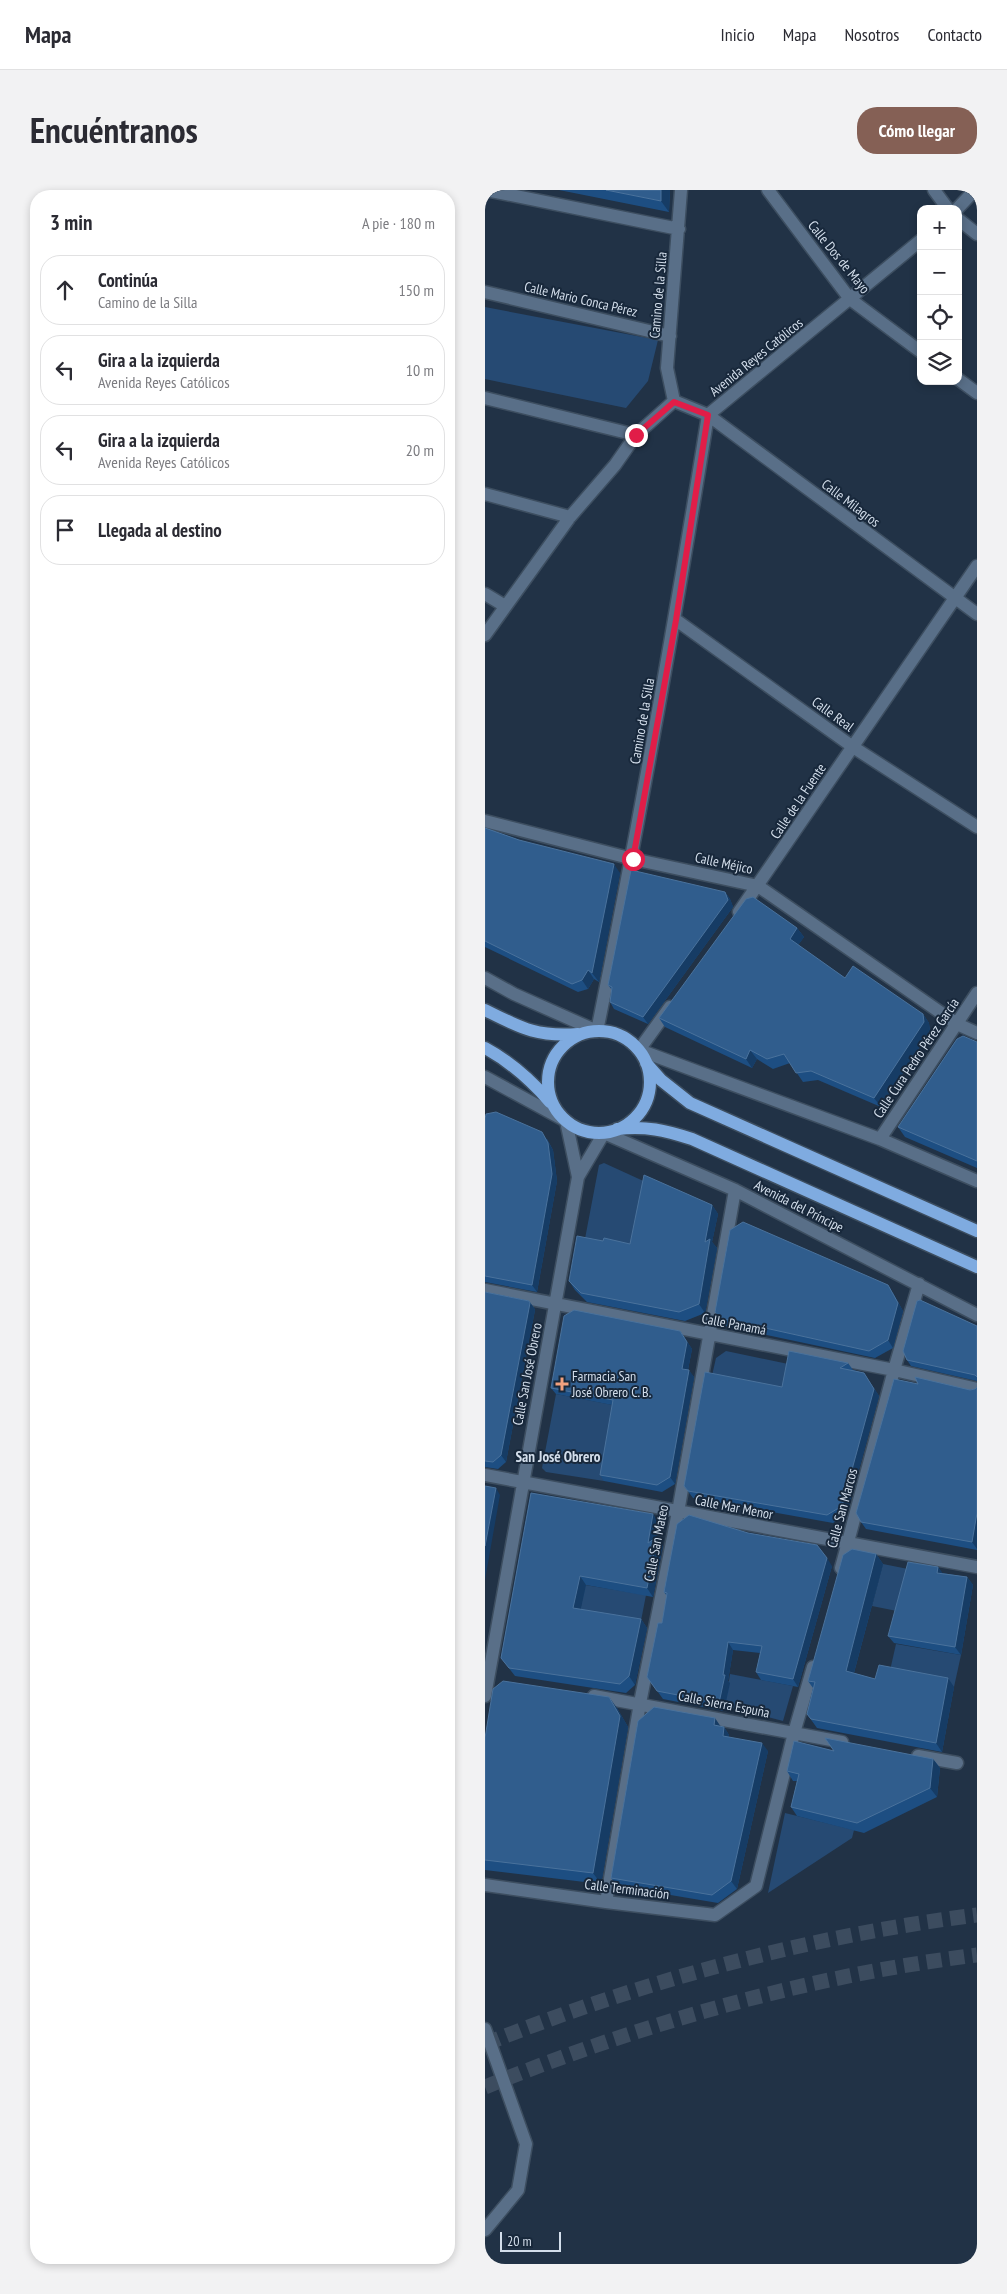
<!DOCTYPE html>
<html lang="es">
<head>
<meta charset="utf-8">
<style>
  :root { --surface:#fff; --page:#f2f2f3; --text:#2b2b33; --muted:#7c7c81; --line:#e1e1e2; --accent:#856055 }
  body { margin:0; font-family:"PT Sans Narrow",sans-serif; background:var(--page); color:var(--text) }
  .controls { position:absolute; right:15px; top:15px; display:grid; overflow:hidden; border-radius:10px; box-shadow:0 2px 8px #0003 }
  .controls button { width:45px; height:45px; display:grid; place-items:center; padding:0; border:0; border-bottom:1px solid var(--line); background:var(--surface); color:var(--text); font:25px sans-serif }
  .scale { position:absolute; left:15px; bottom:12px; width:61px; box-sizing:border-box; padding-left:5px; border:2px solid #d3deeb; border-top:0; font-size:14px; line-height:18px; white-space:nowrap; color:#d3deeb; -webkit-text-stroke:4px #18283b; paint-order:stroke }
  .stop { position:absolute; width:15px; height:15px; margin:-11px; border:4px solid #e11d48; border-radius:50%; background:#fff }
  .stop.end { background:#e11d48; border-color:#fff; box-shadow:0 1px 5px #0008 }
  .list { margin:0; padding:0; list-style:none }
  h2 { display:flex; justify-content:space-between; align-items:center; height:65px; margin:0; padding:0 20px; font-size:21px }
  h2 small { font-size:16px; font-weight:400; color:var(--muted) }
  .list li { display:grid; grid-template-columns:32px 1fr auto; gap:15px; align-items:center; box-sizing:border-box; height:70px; margin:0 10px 10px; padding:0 10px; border:1px solid var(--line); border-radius:20px }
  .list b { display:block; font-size:19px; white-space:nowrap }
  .list p { margin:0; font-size:16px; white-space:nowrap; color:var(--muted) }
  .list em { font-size:16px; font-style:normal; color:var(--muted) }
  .icon { flex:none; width:28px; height:28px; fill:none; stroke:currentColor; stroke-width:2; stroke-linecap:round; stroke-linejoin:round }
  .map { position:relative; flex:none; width:492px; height:2074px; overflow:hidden; border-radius:20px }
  header { display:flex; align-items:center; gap:30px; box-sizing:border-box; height:70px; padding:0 25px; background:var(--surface); border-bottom:1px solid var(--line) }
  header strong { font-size:24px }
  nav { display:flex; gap:28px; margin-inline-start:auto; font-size:18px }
  .intro { display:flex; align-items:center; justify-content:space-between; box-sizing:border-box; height:120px; padding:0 30px }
  h1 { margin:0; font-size:35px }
  .button { padding:12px 22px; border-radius:20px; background:var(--accent); color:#fff; font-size:18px; font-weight:700 }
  main { display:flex; gap:30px; padding:0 30px }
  aside { flex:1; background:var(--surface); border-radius:20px; box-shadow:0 2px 8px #0003 }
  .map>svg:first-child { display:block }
  .green { fill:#264a73 }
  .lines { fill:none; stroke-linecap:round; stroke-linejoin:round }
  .highway-tunnel { stroke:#3c4c5f; stroke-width:15; stroke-dasharray:15 8; stroke-linecap:butt }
  .minor-casing { stroke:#3d4e60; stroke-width:15 }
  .major-casing { stroke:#3d4e60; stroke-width:15 }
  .minor { stroke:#596f88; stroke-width:12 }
  .major { stroke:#7fabe0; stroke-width:12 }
  .wall { fill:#1d4e82 }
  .shaded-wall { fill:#163c65 }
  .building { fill:#305d8d; stroke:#4a729c }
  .route { stroke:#e11d48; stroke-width:6 }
  .poi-dot { fill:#f2a17e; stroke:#18283b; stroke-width:2 }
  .labels { text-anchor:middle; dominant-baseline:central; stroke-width:4; stroke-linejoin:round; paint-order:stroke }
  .street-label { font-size:14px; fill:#d3deeb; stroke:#18283b }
  .poi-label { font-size:14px; fill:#d3deeb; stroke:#18283b; text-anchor:start }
  .neighbourhood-label { font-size:15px; font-weight:bold; fill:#d3deeb; stroke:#18283b }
</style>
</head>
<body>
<header>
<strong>Mapa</strong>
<nav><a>Inicio</a><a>Mapa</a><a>Nosotros</a><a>Contacto</a></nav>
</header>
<div class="intro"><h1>Encuéntranos</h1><a class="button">Cómo llegar</a></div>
<main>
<aside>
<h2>3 min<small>A pie · 180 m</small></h2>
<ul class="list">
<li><svg class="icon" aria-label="ahead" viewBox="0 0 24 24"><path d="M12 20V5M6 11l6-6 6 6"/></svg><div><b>Continúa</b><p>Camino de la Silla</p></div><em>150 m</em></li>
<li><svg class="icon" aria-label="left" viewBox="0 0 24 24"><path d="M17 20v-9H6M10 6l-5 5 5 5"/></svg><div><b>Gira a la izquierda</b><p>Avenida Reyes Católicos</p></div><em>10 m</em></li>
<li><svg class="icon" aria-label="left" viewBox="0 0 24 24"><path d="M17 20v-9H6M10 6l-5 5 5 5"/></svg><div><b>Gira a la izquierda</b><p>Avenida Reyes Católicos</p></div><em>20 m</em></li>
<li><svg class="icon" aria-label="arrive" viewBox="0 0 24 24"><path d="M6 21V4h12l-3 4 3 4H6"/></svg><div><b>Llegada al destino</b></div></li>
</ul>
</aside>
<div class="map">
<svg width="492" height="2074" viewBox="0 0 492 2074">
  <rect width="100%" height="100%" fill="#213246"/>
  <!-- green -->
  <path class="green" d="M0 117 173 150 163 191 141 218 0 189Z
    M119 973 165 994 151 1062 99 1054 114 975Z
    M241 1161 308 1175 302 1205 226 1190 231 1168Z
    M71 1204 133 1216 119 1291 61 1282 57 1278Z
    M398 1374 428 1380 417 1422 387 1416Z
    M100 1395 161 1405 155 1436 94 1427Z
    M411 1454 476 1465 469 1497 404 1485Z
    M245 1484 308 1496 298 1531 240 1516Z
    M300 1623 369 1640 367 1648 283 1703Z"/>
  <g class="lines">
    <!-- highway-tunnel -->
    <path class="highway-tunnel" d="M0 1854C157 1791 324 1746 492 1725
      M0 1897C158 1833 323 1786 492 1765"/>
    <!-- minor casing -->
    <g class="minor-casing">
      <path id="minor" d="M1 0 194 39
        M283 0 365 109 436 162
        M449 0 463 19
        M472 19 490 0
        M473 29 492 44
        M0 102 185 146
        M473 189 492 203
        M0 208 151 245
        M189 211 182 178 196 0
        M0 304 85 327
        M0 404 20 416
        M191 430 368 557 492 637
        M0 445 85 327 130 275 151 245 189 211 223 225 436 50
        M0 631 148 669 273 696 472 834 492 843
        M254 722 492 376
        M0 788 29 804 112 841C154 636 190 431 223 225L492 424
        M185 817 154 860 395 949 492 991
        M0 887 81 931 93 987
        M395 949 492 803
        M0 1100 409 1180 492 1199
        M0 1285 492 1377
        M356 1378 409 1180 434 1094
        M0 1506 93 987 119 943 250 1000 492 1125
        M109 1506 357 1552
        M433 1566 472 1573
        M0 1695 121 1712 230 1725 271 1696 309 1543 328 1477
        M121 1712 155 1513 193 1322 250 1000
        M0 1839 41 1954 33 2000 0 2040"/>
    </g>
    <!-- major casing -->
    <g class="major-casing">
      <path id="major" d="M0 820C36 838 51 847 93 844
        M63 892a51 51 0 1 1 102 0a51 51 0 1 1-102 0Z
        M0 858C26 872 46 890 65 912
        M161 873 176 890 205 913 492 1041
        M132 939C162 936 179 940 207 949L492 1077"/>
    </g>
    <!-- minor -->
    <use href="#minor" class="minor"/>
    <!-- major -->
    <use href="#major" class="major"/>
  </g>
  <!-- wall -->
  <path class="wall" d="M74 0H185L184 22Z
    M0 638 34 650 135 683 114 792 109 789 103 799 93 802 0 757Z
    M240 702 245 709 248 717 163 834 129 819 125 812 127 800 123 795Z
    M312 738 319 747 313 755 360 788 438 824 444 833 445 841 396 917 333 890 318 892 305 873 288 879 272 869 267 878 180 837 174 828Z
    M492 852V978L420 947 413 937Z
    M0 929 62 949 68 960 72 991 52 1102 0 1092Z
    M227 1015 233 1024 227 1052 232 1058 220 1123 200 1131 102 1112 90 1100 84 1091 118 1051 145 1054Z
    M0 1102 44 1111 49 1118 50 1120 21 1272 13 1279 0 1277Z
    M408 1103 418 1121 408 1158 390 1168 240 1136 230 1122Z
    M492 1136V1191L426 1176 422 1170Z
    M195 1141 207 1159 203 1180 209 1187 190 1294 177 1302 119 1291 115 1285 127 1215 71 1204 66 1198Z
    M363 1173 368 1180 379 1183 394 1206 362 1323 348 1333 208 1308 199 1296 297 1197Z
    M433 1194 485 1200 490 1199 492 1197V1360L381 1339 376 1332Z
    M46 1303 174 1333 172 1347 178 1355 168 1407 101 1395 95 1419 156 1429 162 1438 150 1495 141 1503 30 1486 16 1468Z
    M391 1364 398 1374 369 1483 390 1489 469 1497 457 1562 332 1538 322 1524 328 1498 323 1491Z
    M347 1376 313 1497 276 1490 271 1482 275 1463 248 1460 243 1491 245 1493 239 1521 178 1509 162 1487 177 1433 182 1406 179 1402Z
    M453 1377 457 1383 482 1387 488 1395 476 1465 409 1453 403 1446Z
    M132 1518 143 1537 116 1694 0 1680V1548Z
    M236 1537H239L244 1545V1547L283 1561 252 1699 233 1713 132 1696 126 1688Z
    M349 1561 448 1569 455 1578 452 1607 379 1643 312 1626 306 1617 312 1591H308L302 1581Z"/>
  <!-- shaded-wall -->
  <path class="shaded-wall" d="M176 0H185L184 22 176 11Z
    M129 674 135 683 114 792 107 783Z
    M240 702 245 709 248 717 163 834 158 827Z
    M312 738 319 747 311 758 305 749Z
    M103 780 109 789 103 799 97 790Z
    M438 824 444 833 445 841 396 917 389 908Z
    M265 860 272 869 267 878 261 869Z
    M57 942 68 960 72 991 52 1102 47 1095Z
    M227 1015 233 1024 227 1052 232 1058 220 1123 214 1114 220 1052Z
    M403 1095 408 1103 418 1121 408 1158 403 1150Z
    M44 1111 49 1118 50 1120 21 1272 16 1265Z
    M195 1141 207 1159 202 1185 197 1179Z
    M204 1180 209 1187 190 1294 185 1287Z
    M379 1183 394 1206 362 1323 357 1316Z
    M11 1298 15 1305 0 1390V1356Z
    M492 1323V1359L487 1352Z
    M168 1324 174 1333 171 1352 172 1347 178 1355 168 1407 162 1398 163 1353Z
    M391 1364 398 1374 367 1490 361 1481Z
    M342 1368 347 1376 313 1497 308 1489Z
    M453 1377 459 1385 452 1383Z
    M95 1386 101 1395 94 1427 88 1418Z
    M482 1387 488 1395 476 1465 470 1457Z
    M156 1429 162 1438 150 1495 144 1486Z
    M243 1452 248 1460 243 1491 245 1493 239 1521 234 1513Z
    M463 1488 469 1497 457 1562 451 1553Z
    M124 1507 132 1518 143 1537 116 1694 108 1683Z
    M230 1528 236 1537 229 1535Z
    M239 1537 244 1545V1554L238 1546Z
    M277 1553 283 1561 252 1699 246 1691Z
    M448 1569 455 1578 452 1607 445 1598Z"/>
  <!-- building -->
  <path class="building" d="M121 0H176V11Z
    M0 638 34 650 129 674 107 783 103 780 97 790 87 794 0 751Z
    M146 680 240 702 243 710 158 827 125 812 127 797 123 795Z
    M268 707 312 738 305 749 360 788 368 776 438 824 439 832 389 908 326 881 311 883 299 864 282 869 265 860 261 869 174 828 261 709Z
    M478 846 492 852V971L413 937 472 849Z
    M11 922 57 942 63 953 67 984 47 1095 0 1086V929L1 924Z
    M159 985 227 1015 220 1052 225 1049 214 1114 194 1122 96 1103 84 1091 92 1046 118 1051 119 1048 145 1054Z
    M258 1032 403 1095 413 1113 403 1150 384 1161 235 1128 230 1122 245 1040Z
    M0 1102 44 1111 45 1113 16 1265 8 1272 0 1271Z
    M435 1110 492 1136V1187L490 1185 422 1170 418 1161 432 1111Z
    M89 1120 195 1141 202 1152 197 1179 204 1180 185 1287 172 1295 115 1285 128 1210 66 1198 79 1126Z
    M304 1161 363 1173 355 1178 379 1183 389 1199 357 1316 342 1325 203 1301 199 1296 220 1182 297 1197Z
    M430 1187 485 1200 490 1199 492 1197V1323L487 1352 376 1332 371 1323 409 1189 433 1194Z
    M0 1296 11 1298 0 1356Z
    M46 1303 168 1324 163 1353 172 1347 162 1398 95 1386 88 1418 156 1429 144 1486 135 1494 24 1478 16 1468Z
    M204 1325 263 1343 332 1355 342 1368 308 1489 271 1482 277 1456 243 1452 238 1485H240L234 1513 172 1501 162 1487 173 1433H177L182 1403 179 1402 192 1334Z
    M367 1359 391 1364 361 1481 390 1489 394 1475 463 1488 451 1553 326 1529 322 1524 330 1492 323 1491 358 1365Z
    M423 1372 453 1377 452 1383 482 1387 470 1457 403 1446Z
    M18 1491 124 1507 135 1526 108 1683 0 1670V1548L8 1499Z
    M169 1517 230 1528 229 1535 239 1537 238 1546 277 1553 246 1691 227 1705 126 1688 153 1531Z
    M340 1548 448 1569 445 1598 372 1633 306 1617 314 1584 302 1581 309 1551 349 1561Z"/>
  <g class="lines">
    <!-- route -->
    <path class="route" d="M148 669 191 430 223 225 189 212 151 245"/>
  </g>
  <!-- markers -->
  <path class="poi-dot" d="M74.5 1186.5h5v5h5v5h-5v5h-5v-5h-5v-5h5z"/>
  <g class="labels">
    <!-- street labels -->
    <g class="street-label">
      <text transform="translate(354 67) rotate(51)">Calle Dos de Mayo</text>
      <text transform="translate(173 105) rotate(-85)">Camino de la Silla</text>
      <text transform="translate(96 109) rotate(13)">Calle Mario Conca Pérez</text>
      <text transform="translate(271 167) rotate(-39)">Avenida Reyes Católicos</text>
      <text transform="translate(366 313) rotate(37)">Calle Milagros</text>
      <text transform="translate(348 524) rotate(36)">Calle Real</text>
      <text transform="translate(157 531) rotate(-80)">Camino de la Silla</text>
      <text transform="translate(313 611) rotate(-56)">Calle de la Fuente</text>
      <text transform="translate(239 673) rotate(12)">Calle Méjico</text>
      <text transform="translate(431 868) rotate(-56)">Calle Cura Pedro Pérez García</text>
      <text transform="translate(314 1016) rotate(27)">Avenida del Príncipe</text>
      <text transform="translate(249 1134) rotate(11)">Calle Panamá</text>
      <text transform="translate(42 1184) rotate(-79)">Calle San José Obrero</text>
      <text transform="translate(249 1317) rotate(11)">Calle Mar Menor</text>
      <text transform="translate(357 1318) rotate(-75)">Calle San Marcos</text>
      <text transform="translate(171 1353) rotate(-79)">Calle San Mateo</text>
      <text transform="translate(239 1514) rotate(11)">Calle Sierra Espuña</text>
      <text transform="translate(142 1699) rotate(7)">Calle Terminación</text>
    </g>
    <!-- poi labels -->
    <g class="poi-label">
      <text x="87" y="1186">Farmacia San<tspan x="87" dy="16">José Obrero C. B.</tspan></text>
    </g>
    <!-- neighbourhood labels -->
    <g class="neighbourhood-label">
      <text x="73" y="1266">San José Obrero</text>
    </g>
  </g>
</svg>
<div class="controls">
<button>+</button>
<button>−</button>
<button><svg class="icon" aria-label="locate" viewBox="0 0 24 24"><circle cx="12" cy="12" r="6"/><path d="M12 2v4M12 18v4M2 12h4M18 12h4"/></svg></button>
<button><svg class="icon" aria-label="layers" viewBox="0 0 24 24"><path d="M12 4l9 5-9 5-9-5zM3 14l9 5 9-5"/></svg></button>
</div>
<div class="scale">20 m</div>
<div class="stop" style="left:148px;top:669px"></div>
<div class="stop end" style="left:151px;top:245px"></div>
</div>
</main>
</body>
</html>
